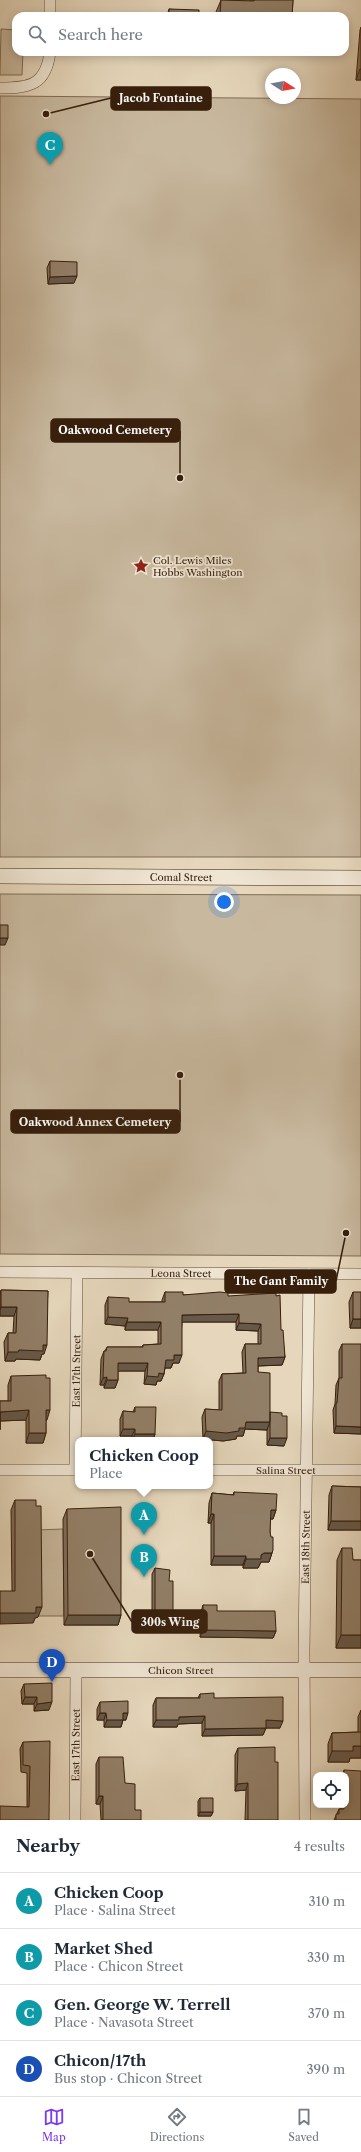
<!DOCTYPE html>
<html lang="en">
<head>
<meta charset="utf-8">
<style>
  :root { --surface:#fff; --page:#f2f2f3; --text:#1f2937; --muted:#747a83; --line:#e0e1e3; --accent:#7c3aed }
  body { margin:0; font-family:"Libre Caslon Text",serif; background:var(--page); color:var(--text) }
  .controls { position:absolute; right:12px; bottom:12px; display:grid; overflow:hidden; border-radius:8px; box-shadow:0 2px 10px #0003 }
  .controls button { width:36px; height:36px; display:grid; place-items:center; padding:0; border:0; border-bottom:1px solid var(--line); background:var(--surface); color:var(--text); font:20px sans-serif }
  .compass { position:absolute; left:265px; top:68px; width:36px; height:36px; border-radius:50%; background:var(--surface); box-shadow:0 2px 10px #0003; rotate:101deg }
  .you { position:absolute; left:224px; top:902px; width:14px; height:14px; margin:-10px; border:3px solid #fff; border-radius:50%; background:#1a73e8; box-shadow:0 0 0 6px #1a73e833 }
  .badge { display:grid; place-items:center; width:26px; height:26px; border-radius:50%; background:var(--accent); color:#fff; font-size:13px; font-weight:700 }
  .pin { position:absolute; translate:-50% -33px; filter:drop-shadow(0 1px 2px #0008) }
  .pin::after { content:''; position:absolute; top:21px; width:14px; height:12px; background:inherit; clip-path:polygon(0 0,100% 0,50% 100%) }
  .popup { position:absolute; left:75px; top:1437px; width:138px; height:52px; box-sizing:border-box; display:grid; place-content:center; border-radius:8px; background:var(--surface); filter:drop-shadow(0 1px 3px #0005); font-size:13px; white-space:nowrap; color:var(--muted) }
  .popup b { font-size:15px; color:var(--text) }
  .popup::after { content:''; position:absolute; left:50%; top:100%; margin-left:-8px; border:8px solid transparent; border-top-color:var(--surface) }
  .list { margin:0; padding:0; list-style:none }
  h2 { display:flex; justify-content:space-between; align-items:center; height:52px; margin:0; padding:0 16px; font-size:17px }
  h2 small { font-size:13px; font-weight:400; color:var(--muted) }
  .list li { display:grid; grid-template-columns:26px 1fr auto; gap:12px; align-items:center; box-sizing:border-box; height:56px; padding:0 16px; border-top:1px solid var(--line) }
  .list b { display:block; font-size:15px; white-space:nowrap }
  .list p { margin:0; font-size:13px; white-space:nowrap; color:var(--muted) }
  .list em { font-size:13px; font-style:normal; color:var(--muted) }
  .icon { flex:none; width:22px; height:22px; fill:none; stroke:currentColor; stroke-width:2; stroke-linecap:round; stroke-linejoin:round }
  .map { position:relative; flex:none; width:361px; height:1820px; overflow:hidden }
  .search { position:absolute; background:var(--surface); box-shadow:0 2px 10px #0003; left:12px; right:12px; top:12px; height:44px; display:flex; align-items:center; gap:10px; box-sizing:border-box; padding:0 14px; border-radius:12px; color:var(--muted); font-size:15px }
  .sheet { height:276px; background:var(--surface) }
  nav { display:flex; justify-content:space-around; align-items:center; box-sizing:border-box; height:56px; border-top:1px solid var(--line); background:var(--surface); font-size:11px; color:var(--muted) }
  nav a { display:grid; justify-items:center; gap:2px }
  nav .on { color:var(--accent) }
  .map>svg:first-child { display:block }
  .green { fill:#c8b89e; stroke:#806c55 }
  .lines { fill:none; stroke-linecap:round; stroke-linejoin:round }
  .street-casing { stroke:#634d38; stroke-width:12 }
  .secondary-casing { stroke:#371f0c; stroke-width:16 }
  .street { stroke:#efe5d3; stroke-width:11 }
  .secondary { stroke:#efe5d3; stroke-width:15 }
  .wall { fill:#7e6d59; stroke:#371f0c }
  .shaded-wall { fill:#665949; stroke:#371f0c }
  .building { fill:#927f68; stroke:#371f0c }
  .labels { text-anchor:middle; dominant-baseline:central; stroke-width:3.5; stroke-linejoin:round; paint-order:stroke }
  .poi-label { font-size:10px; fill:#371f0c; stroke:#efe5d3; text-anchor:start }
  .street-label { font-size:10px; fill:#371f0c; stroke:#efe5d3 }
  .leader { fill:none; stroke:#371f0c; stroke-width:1.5 }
  .callout-dot { fill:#371f0c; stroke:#efe5d3; stroke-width:1.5 }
  .callout { fill:#371f0c; stroke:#371f0c; stroke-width:1.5 }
  .callout-label { font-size:11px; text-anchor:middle; font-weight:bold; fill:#fff }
</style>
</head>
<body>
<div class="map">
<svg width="361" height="1820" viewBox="0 0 361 1820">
  <rect width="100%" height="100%" fill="#e6d7bc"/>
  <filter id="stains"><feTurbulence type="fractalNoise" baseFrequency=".005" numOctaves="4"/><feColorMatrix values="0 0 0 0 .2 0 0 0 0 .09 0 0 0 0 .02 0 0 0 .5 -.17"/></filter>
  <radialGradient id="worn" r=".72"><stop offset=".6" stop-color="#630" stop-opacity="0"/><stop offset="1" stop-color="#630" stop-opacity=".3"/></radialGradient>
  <!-- green -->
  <path class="green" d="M1 29 16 30V52H23L22 75H0Z
    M0 96 361 99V857H0Z
    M0 894 361 895V1256L0 1254Z
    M63 1529 64 1616H38L37 1530Z"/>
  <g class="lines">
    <!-- street casing -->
    <g class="street-casing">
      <g id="street">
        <path d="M50 16V0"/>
        <path d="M0 88C30 88 46 85 50 52"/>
        <path id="s1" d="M0 1272 361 1274"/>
        <path d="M0 1470H78"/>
        <path id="s2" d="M75 1470 77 1273"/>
        <path id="s3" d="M210 1470H361"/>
        <path id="s4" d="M75 1820 76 1671"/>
        <path id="s5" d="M305 1820 304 1651 309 1274"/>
      </g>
    </g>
    <!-- secondary casing -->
    <g class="secondary-casing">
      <g id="secondary">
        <path id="s6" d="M0 876 361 878"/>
        <path id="s7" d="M0 1670H361"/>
      </g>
    </g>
    <!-- street -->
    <use href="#street" class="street"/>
    <!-- secondary -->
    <use href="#secondary" class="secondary"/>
  </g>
  <!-- wall -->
  <path class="wall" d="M221 0 250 1V0H293L292 16H167L169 9 199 13 216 14V12Z
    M361 27V80H356L360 30Z
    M50 261 74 283 48 284 47 268Z
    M1 1290 48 1291 44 1354H42L40 1360 16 1359 15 1361H5L4 1342 8 1333H13L14 1316H0V1294Z
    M165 1292 183 1295 228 1296 281 1330 285 1357 282 1365 258 1366V1372L270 1413 284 1446 267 1445V1429V1430L245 1429 243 1436H237L236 1439 223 1441 203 1439 202 1417 205 1409 219 1410V1381L222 1374 243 1373 242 1352 245 1344H258V1331L236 1330V1322H182L179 1363H173L171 1368H165L164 1374 161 1381H157L156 1385 144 1384 145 1371H118V1380L115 1388H104V1385H100L101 1359 104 1351H105L107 1347H142L143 1345 158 1344V1330H125V1326L105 1324V1305L108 1297 129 1302H162V1300Z
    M353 1292 361 1328H350L349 1302Z
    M342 1344 361 1434 334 1433 333 1410 335 1404 336 1385 339 1378V1351Z
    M11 1376 47 1420H46V1433L43 1443H26V1420L0 1421V1430V1401H8V1385Z
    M135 1407 155 1434 153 1440H132V1436H120V1419L123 1411 133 1412Z
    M332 1486 361 1487V1530H328L329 1495Z
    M234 1492 276 1510 273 1519H270V1532L272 1553 269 1562H261L258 1568H243V1565H211V1523H208L209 1503 212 1493 233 1495Z
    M15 1500 38 1617 35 1618 33 1623 12 1591 11 1510Z
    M67 1509 121 1615 118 1625H64L63 1519Z
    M342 1548 353 1560H361V1648H336L337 1560Z
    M155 1568 169 1581 173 1624 170 1631H152V1574Z
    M203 1605 217 1611 276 1631 273 1638 200 1637 201 1612Z
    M24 1684 49 1710 34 1711V1704H22L21 1691Z
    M200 1694 214 1698 280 1728H266L263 1735 202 1736V1723L178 1724 177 1727H153V1705L156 1698H198Z
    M100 1702 126 1720H123L121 1727H104V1720H97V1709Z
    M361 1710V1758H350L349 1762H328V1744L332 1733 358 1732V1717Z
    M23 1742 49 1820 27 1807V1773L21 1772 20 1749Z
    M238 1748 278 1820H245L246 1790 235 1791V1755Z
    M99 1757 125 1783 135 1810 141 1820H101L100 1804H96V1764Z
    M344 1770 361 1820H334L339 1809H341V1805H346V1775H343Z
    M200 1798 213 1812 211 1816H198V1801Z"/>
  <!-- shaded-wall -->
  <path class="shaded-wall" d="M360 69H361V80H356Z
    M77 276 74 283 48 284 50 277Z
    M0 938H8L5 945H0Z
    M1 1307H17L14 1316H0V1310Z
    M239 1314 236 1322H180L182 1315Z
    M108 1317 128 1318 125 1326 105 1324Z
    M353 1319H361V1328H350Z
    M127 1322H161L158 1330H125Z
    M239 1323 261 1324 258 1331 236 1330Z
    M43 1345H47L44 1354H42L40 1360 16 1359 15 1361H5L8 1352Z
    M174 1355H182L179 1363H173L171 1368H163L166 1360Z
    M285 1357 282 1365 256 1366 258 1358Z
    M118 1363H148L145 1371H115Z
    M159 1373 164 1374 161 1381H157L156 1385 144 1384 147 1376Z
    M107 1377 104 1385H100L103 1378Z
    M107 1380H118L115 1388H104Z
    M29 1410 26 1420 0 1421V1412Z
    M46 1410H50L47 1420H42Z
    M246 1422H270L267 1430 245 1429 243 1436H237L236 1439 223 1441 203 1439 206 1431 239 1428Z
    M336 1426 361 1427V1434L334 1433Z
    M123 1429H135L132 1436H120Z
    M29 1433H46L43 1443H26Z
    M135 1434H155L153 1440H132Z
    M270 1438H287L284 1446 267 1445Z
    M271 1510H276L273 1519H268Z
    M211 1514H214L211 1523H208Z
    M331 1521H361V1530H328Z
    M264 1553H272L269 1562H261L258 1568H243L246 1559 261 1555Z
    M214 1556H246L243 1565H211Z
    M36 1607H42L38 1617 35 1618 33 1623 0 1624V1613Z
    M68 1615H121L118 1625H64Z
    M173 1624 170 1631H152L155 1625Z
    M203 1630 276 1631 273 1638 200 1637Z
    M341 1635H361V1648H336Z
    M25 1697H37L34 1704H22Z
    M52 1702 49 1710 34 1711 37 1704Z
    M100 1713H106L104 1720H97Z
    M123 1713H128L126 1720H123L121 1727H104L107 1720Z
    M205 1716 202 1723 178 1724 177 1727H153L156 1720 179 1717Z
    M266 1720 283 1721 280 1728H263Z
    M266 1728 263 1735 202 1736 205 1729Z
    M353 1746H361V1758H350L349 1762H328L332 1751Z
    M248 1783 246 1790 235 1791 237 1784Z
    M99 1796H103L100 1804H96Z
    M200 1812H213L211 1816H198Z"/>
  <!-- building -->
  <path class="building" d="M221 0 254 1V0H293L292 16H169V9L199 10V13L220 14Z
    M50 261 77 262V276L50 277Z
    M0 925H8V938H0Z
    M1 1290 48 1291 47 1345H43V1351L19 1350 18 1352H8V1333H16L17 1307H1Z
    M165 1292H183V1295L220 1292 228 1293V1296L276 1293V1296L280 1295 281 1330H283L285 1357 258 1358V1372L270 1373V1422H246L245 1428H239V1431L226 1433 206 1431 205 1409 222 1410V1374L246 1373 245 1344H261V1324L239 1323V1314L182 1315V1355H174V1360H166L164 1374 159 1373 158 1377 147 1376 148 1363H118V1380H107V1377L103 1378 104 1351H106L107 1347H143V1345L161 1344V1322H127L128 1318 108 1317V1297L129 1298V1302H165Z
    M353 1292H361V1319H353Z
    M342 1344H361V1427L336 1426V1403H337L339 1378H342Z
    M46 1375V1378H50V1410H46V1433H29V1410L0 1412V1429V1401H11V1376Z
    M135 1407H156L155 1434H135V1429H123V1411L135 1412Z
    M270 1412 282 1413V1416H287V1438H270Z
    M332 1486 361 1487V1521H331Z
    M234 1492 277 1494 276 1510H271L270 1532 271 1537H273V1550L272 1553H264L261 1555V1559H246V1556H214V1514H211L212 1493 234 1495Z
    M15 1500H36V1506H41L42 1607H36V1613H0V1591H15Z
    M121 1507V1615H68L67 1509Z
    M342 1548H352L353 1560H361V1635H341Z
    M155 1568 170 1570 169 1581H173V1624L155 1625Z
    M203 1605H217V1611H275L276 1631 203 1630Z
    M52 1683V1702L37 1704V1697H25L24 1684Z
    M214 1693V1698L283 1697V1721L266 1720V1728L205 1729V1716L179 1717V1720H156V1698H200V1694Z
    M128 1701V1713H123V1720H107L106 1713H100V1702Z
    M361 1732V1746H353V1751H332V1733Z
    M50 1741 49 1820H0V1806L29 1807 30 1766 23 1765V1742Z
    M275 1747V1762H278V1820H248V1783L237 1784 238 1748Z
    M99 1757H123L125 1783 135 1784V1810H141V1820H103V1796H99Z
    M344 1770 361 1771V1820H336V1814H339V1809H344V1805H346V1775H344Z
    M200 1798H213V1812H200Z"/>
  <!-- icons -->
  <defs>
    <g id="sight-bare" transform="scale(1.2)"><path d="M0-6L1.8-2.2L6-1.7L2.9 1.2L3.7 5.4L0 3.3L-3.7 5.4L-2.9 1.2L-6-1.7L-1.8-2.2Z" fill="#8f2418" stroke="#efe5d3" stroke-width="2.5" paint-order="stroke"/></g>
  </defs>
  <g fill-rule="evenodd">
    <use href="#sight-bare" x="141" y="566"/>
  </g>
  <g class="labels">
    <!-- poi labels -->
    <g class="poi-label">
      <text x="153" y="560">Col. Lewis Miles<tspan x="153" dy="12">Hobbs Washington</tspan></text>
    </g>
    <!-- street labels -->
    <g class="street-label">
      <text stroke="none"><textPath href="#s6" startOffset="181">Comal Street</textPath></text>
      <text stroke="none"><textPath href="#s1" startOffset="181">Leona Street</textPath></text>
      <text stroke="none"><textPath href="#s2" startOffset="99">East 17th Street</textPath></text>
      <text stroke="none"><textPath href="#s3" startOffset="76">Salina Street</textPath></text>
      <text stroke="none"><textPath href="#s5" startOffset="273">East 18th Street</textPath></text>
      <text stroke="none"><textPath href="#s7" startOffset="181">Chicon Street</textPath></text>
      <text stroke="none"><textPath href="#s4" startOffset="75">East 17th Street</textPath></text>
    </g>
  </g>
  <!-- callouts -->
  <path class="leader" d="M46 114L111 98M180 478L180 431M180 1075L180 1122M346 1233L336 1281M90 1554L132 1622"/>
  <g class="callout-dot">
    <circle cx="46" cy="114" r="4"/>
    <circle cx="180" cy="478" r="4"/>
    <circle cx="180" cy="1075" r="4"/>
    <circle cx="346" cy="1233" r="4"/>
    <circle cx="90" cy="1554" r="4"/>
  </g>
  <g class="callout">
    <rect x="111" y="87" width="100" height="23" rx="4"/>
    <rect x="51" y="419" width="129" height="23" rx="4"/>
    <rect x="11" y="1110" width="169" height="23" rx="4"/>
    <rect x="225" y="1270" width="111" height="23" rx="4"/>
    <rect x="132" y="1610" width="75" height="23" rx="4"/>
  </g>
  <g class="callout-label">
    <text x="161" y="102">Jacob Fontaine</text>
    <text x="115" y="434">Oakwood Cemetery</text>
    <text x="95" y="1126">Oakwood Annex Cemetery</text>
    <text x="281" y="1285">The Gant Family</text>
    <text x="170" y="1626">300s Wing</text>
  </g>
  <rect width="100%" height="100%" filter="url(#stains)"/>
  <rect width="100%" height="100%" fill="url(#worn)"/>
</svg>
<div class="controls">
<button><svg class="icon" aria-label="locate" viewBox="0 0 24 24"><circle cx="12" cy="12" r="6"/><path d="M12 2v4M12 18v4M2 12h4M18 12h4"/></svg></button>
</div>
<svg class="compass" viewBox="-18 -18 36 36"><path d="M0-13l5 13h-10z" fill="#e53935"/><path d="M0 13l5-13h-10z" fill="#747a83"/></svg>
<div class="you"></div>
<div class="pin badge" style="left:144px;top:1535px;background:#0f9aa8">A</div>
<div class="popup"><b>Chicken Coop</b>Place</div>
<div class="pin badge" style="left:144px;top:1577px;background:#0f9aa8">B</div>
<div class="pin badge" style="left:50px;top:165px;background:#0f9aa8">C</div>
<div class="pin badge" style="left:52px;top:1682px;background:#1a4fb4">D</div>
<div class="search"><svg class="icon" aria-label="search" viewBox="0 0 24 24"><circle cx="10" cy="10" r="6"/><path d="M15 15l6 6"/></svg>Search here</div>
</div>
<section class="sheet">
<h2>Nearby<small>4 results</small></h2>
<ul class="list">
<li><span class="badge" style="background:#0f9aa8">A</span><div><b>Chicken Coop</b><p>Place · Salina Street</p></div><em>310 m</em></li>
<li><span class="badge" style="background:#0f9aa8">B</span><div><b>Market Shed</b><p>Place · Chicon Street</p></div><em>330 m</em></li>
<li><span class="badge" style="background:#0f9aa8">C</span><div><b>Gen. George W. Terrell</b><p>Place · Navasota Street</p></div><em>370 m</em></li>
<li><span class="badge" style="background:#1a4fb4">D</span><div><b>Chicon/17th</b><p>Bus stop · Chicon Street</p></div><em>390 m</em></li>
</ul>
</section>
<nav>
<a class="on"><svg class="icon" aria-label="map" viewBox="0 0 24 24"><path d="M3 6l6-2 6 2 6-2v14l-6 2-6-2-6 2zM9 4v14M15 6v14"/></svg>Map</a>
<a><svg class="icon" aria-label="directions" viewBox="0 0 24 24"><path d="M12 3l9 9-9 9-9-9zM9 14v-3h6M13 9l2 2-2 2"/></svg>Directions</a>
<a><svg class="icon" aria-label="saved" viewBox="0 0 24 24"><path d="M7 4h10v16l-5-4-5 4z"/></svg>Saved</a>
</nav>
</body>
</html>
